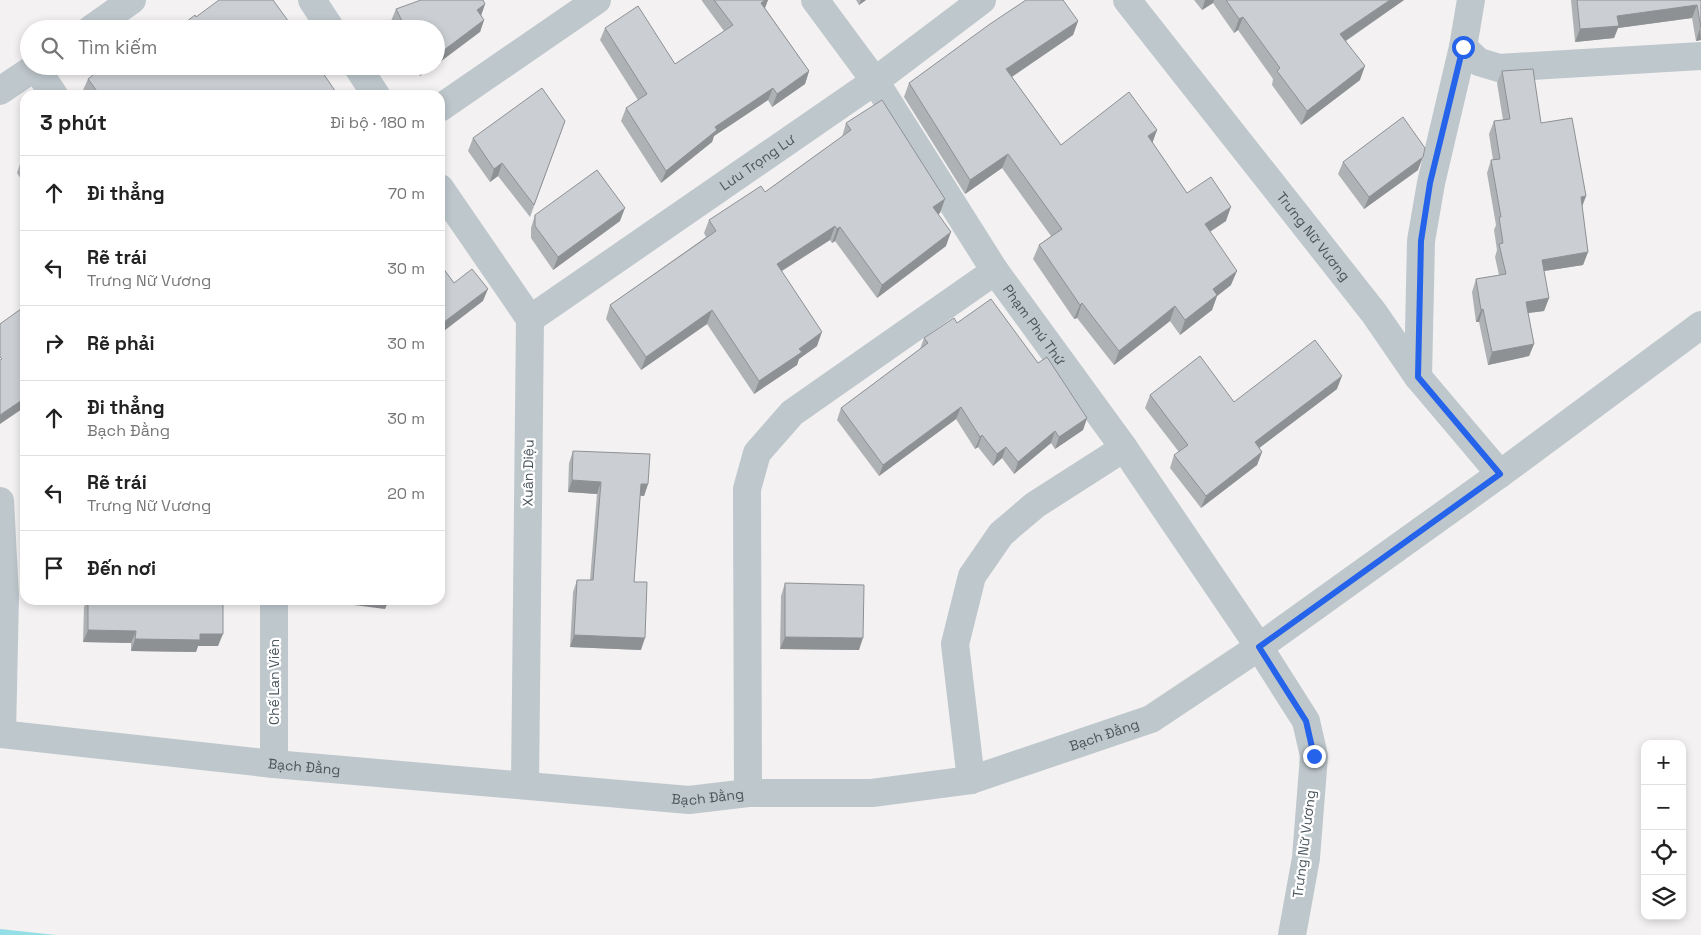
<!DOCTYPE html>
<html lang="vi">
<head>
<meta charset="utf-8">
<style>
  :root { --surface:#fff; --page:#f6f6f6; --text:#222; --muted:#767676; --line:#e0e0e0 }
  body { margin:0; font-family:"Space Grotesk",sans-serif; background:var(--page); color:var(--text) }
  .controls { position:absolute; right:15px; bottom:15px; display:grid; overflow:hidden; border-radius:10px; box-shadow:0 2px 8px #0003 }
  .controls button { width:45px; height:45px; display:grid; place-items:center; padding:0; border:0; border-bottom:1px solid var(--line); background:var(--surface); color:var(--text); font:25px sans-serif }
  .stop { position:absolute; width:15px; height:15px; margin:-11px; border:4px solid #2563eb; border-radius:50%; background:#fff }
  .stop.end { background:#2563eb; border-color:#fff; box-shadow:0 1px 5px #0008 }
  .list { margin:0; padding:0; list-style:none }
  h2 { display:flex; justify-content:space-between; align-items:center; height:65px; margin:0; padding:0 20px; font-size:21px }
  h2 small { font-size:16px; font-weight:400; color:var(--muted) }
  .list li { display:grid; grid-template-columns:32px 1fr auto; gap:15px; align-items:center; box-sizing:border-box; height:75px; padding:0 20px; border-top:1px solid var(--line) }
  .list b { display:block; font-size:19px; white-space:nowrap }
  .list p { margin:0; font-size:16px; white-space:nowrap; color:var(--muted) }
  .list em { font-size:16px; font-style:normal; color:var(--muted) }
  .icon { flex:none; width:28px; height:28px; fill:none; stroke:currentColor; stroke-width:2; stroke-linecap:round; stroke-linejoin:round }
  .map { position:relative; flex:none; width:1701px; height:935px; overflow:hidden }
  .search { position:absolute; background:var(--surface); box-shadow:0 2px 8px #0003; left:20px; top:20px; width:425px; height:55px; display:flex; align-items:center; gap:12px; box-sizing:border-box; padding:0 18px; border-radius:28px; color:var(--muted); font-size:19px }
  .panel { position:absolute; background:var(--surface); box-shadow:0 2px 8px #0003; left:20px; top:90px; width:425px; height:515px; border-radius:15px }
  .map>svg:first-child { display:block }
  .water { fill:#94dfe6 }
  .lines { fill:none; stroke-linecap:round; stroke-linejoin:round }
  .minor { stroke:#bec7cc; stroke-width:28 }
  .wall { fill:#afb2b5 }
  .shaded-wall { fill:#8e9194 }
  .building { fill:#cbcfd3; stroke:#8e9194 }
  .route { stroke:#2563eb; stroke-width:6 }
  .labels { text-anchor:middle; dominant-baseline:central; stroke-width:4.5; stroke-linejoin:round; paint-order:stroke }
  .street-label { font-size:14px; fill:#4a565d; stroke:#fff }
</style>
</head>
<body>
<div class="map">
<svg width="1701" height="935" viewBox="0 0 1701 935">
  <rect width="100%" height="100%" fill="#f3f1f1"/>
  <!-- water -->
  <path class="water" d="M0 929 56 935H0Z"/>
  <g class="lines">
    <!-- minor -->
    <g class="minor">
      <path d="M312 0 331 29"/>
      <path id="s1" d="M815 0 875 81 995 271 1124 448 1259 647 1306 721 1314 756 1306 858 1292 935"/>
      <path id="s2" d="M1127 0 1374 313 1418 377 1500 474"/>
      <path d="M91 29 132 0"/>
      <path d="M1463 47 1479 62 1499 68 1701 56"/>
      <path d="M357 66 376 95"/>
      <path d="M36 68 54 95"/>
      <path d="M0 91 37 66"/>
      <path d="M440 108 597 0"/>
      <path d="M440 188 530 319 525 785"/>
      <path id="s3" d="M530 319 875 81 982 0"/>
      <path d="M1418 377 1421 241 1431 183 1463 47 1471 0"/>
      <path d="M0 501 5 596 2 734"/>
      <path id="s4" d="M0 734 274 764 689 800 748 793H872L971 780 1151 719 1259 647 1500 474 1701 325"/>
      <path d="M274 764V600"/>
      <path d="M971 780 955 644 972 576 1001 534 1035 505 1124 448"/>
      <path d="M748 793 747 489 757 453 792 413 995 271"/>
    </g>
  </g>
  <!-- wall -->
  <path class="wall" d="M702 0H768L765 8 809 71 805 84 772 107 768 100 714 136 712 142 661 183 621 121 626 108 638 100 600 40 605 28 675 64 724 31 702 1Z
    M856 0H866L859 5Z
    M1194 0H1404L1346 41 1360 80 1301 125 1272 85 1273 79 1238 30 1234 33 1213 3 1202 10Z
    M1571 0H1701V40L1696 41 1692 18 1618 28 1614 38 1575 42Z
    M485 4 481 15 484 20 480 32 436 29H395L391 21 396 9Z
    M1078 21 1073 35 1012 77 1061 145 1157 130 1152 142 1187 193 1226 221 1210 232 1231 285 1217 296 1212 310 1180 335 1170 321 1114 365 1077 318 1074 319 1033 259 1039 245 1051 236 1002 168 965 194 904 97 909 83Z
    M415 66H434L420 76Z
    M1502 71 1541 123 1586 196 1582 207 1588 252 1583 265 1544 271 1549 298 1544 311 1528 313 1534 344 1529 356 1488 365 1479 322H1476L1472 292 1476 279 1499 275 1495 257 1497 250 1494 230 1496 225 1487 173 1491 160H1493L1489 134 1494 121 1503 120 1497 83Z
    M88 79 338 95H87L83 90Z
    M565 121 530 217 498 176 490 182 468 151 473 138Z
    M846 123 940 213 938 214 946 246 877 298 835 241 832 243 830 240 782 271 817 346 799 359 797 365 754 394 707 324 641 370 606 319 610 305 706 237 704 233 709 220 765 192 842 137Z
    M25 158V185L17 173 21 161Z
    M1343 162 1418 170 1364 209 1338 174Z
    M535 215 620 221 553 270 531 238V228Z
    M957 323 1038 363 1087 418 1083 430 1055 449 1051 443 1014 474 1002 458 993 466 978 447 975 449 956 419 879 476 837 420 841 408 920 349 924 338Z
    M1337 389 1259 448 1262 452 1257 465 1201 508 1170 468 1174 455 1179 452 1145 408 1150 395 1234 402Z
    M573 451 648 484 644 496H640L634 582 641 650 570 647 573 592 577 580H590L597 494 568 492 569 463Z
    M785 583 859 650 780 649 781 596Z
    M87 600H223L218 646H198L196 652 131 651V643L83 642 84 607Z"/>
  <!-- shaded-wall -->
  <path class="shaded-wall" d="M765 0H768L764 10 761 3Z
    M861 0H866L859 5Z
    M1205 0H1214L1213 3 1202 10Z
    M1390 0H1404L1335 48 1340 34Z
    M485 4 481 16 477 10Z
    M1697 5 1692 18 1618 28 1614 38 1575 42 1580 29 1617 16Z
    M1243 17 1238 30 1234 33 1239 19Z
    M484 20 480 32 436 65V56Z
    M1078 21 1073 35 1001 84 1006 69Z
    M1700 28 1701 40 1696 41Z
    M424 66H434L420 76Z
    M1365 66 1360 80 1301 125 1307 111Z
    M809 71 805 84 772 107 777 94Z
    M773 88 768 100 714 136 712 142 661 183 666 171 715 127Z
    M1157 130 1152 144 1148 136Z
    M1008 154 1002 168 965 194 970 180Z
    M1423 157 1418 170 1364 209 1369 197Z
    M502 163 498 176 490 182 494 169Z
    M1586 196 1581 209V197Z
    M945 199 940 213 928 221 933 207Z
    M1231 207 1226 221 1200 238 1205 224Z
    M625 208 620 221 553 270 558 257Z
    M835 226 830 240 772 277 777 264Z
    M840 227 835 241 832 243 837 229Z
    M951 232 946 246 877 298 882 285Z
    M1588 252 1583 265 1538 272 1542 260Z
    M1237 271 1231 285 1217 296 1212 310 1180 335 1185 320 1213 289Z
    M488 289 483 301 440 334V325Z
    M1549 298 1544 311 1521 314 1526 302Z
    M1082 303 1077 318 1074 319 1080 305Z
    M1175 306 1170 321 1114 365 1119 351Z
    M1483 309 1479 322H1476L1481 310Z
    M712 310 707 324 641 370 646 357Z
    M822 332 817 346 799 359 797 365 754 394 759 381 799 349Z
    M1534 344 1529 356 1488 365 1492 352Z
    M1342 376 1337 389 1250 455 1255 442Z
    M25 398V407L0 424V415Z
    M961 407 956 419 879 476 883 465Z
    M1087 418 1083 430 1055 449 1059 437Z
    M1055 431 1051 443 1014 474 1018 462Z
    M982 435 978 447 975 449 980 437Z
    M1006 447 1002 458 993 466 997 454Z
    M1262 452 1257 465 1201 508 1206 496Z
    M572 480 601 482 597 494 568 492Z
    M641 484H648L644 496 636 495Z
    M339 600H389L385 609 338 603Z
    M88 630 136 631 131 643 83 642Z
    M200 634H223L218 646H198L196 652 131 651 135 639Z
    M574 635 645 638 641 650 570 647Z
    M785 637 863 638 859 650 780 649Z"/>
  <!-- building -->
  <path class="building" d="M219 0H273L294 29H177L195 15 196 17Z
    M421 0H483L485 4 477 10 484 20 436 56V29H406L396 9Z
    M714 0H765L761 3 809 71 777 94 773 88 715 127 717 130 666 171 626 108 647 94 605 28 638 6 675 64 733 25Z
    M1026 0H1063L1078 21 1006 69 1061 145 1129 92 1157 130 1148 136 1187 193 1211 177 1231 207 1205 224 1237 271 1213 289 1217 295 1185 320 1175 306 1119 351 1082 303 1080 305 1039 245 1062 229 1008 154 970 180 909 83 990 24Z
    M1226 0H1390L1340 34 1365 66 1307 111 1277 71 1280 68 1243 17 1239 19Z
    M1577 0H1701V28L1697 5 1617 16 1619 26 1580 29Z
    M158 25 161 29H154Z
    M104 66H318L338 95H98L99 94 88 79Z
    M1533 69 1541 123 1572 118 1586 196 1581 197 1588 252 1542 260 1549 298 1526 302 1534 344 1492 352 1483 309 1481 310 1476 279 1506 274 1499 244 1503 243 1499 217H1501L1491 160 1500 159 1494 121 1510 119 1502 71Z
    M542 88 565 121 534 205 502 163 494 169 473 138Z
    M882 100 945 199 933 207 951 232 882 285 840 227 837 229 835 226 777 264 822 332 799 349 802 352 759 381 712 310 646 357 610 305 716 231 709 220 761 186 765 192 851 130 846 123Z
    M1403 117 1425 148 1423 157 1369 197 1343 162Z
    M25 158V167L21 161Z
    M597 170 625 208 558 257 535 226V215Z
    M440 264 454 283 472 269 488 289 440 325Z
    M991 299 1038 363 1047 357 1087 418 1059 437 1055 431 1018 462 1006 447 997 454 982 435 980 437 961 407 883 465 841 408 928 343 924 338 954 318 957 323Z
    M25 306V398L0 415V360L2 359 0 357V324Z
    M1315 340 1342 376 1255 442 1262 452 1206 496 1174 455 1188 445 1150 395 1200 356 1234 402Z
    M573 451 650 454 648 484H641L634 582H647L645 638 574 635 577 580H593L601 482 572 480Z
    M785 583 864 585 863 638 785 637Z
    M88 600H223V634H200V640L135 639 136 631 88 630Z"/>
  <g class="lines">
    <!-- route -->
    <path class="route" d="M1314 756 1306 721 1259 647 1500 474 1418 377 1421 241 1430 183 1463 47"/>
  </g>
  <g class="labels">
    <!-- street labels -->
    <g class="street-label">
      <text stroke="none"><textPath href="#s3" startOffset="276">Lưu Trọng Lư</textPath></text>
      <text stroke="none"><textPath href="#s2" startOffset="301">Trưng Nữ Vương</textPath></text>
      <text stroke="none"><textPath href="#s1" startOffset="392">Phạm Phú Thứ</textPath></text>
      <text transform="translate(528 473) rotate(-89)">Xuân Diệu</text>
      <text transform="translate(274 682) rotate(-90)">Chế Lan Viên</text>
      <text stroke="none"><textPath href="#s4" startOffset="1116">Bạch Đằng</textPath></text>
      <text stroke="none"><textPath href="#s4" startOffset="306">Bạch Đằng</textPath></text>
      <text stroke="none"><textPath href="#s4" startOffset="711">Bạch Đằng</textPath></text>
      <text transform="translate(1304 844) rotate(-83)">Trưng Nữ Vương</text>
    </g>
  </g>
</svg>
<div class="controls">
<button>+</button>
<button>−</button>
<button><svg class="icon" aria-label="locate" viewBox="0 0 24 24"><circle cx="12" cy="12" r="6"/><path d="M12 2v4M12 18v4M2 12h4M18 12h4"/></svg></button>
<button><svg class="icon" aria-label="layers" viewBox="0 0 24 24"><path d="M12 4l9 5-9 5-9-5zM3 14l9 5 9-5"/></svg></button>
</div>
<div class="stop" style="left:1463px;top:47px"></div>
<div class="stop end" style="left:1314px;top:756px"></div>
<div class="search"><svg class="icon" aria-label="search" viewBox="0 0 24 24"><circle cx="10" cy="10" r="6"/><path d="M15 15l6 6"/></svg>Tìm kiếm</div>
<section class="panel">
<h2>3 phút<small>Đi bộ · 180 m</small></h2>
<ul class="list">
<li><svg class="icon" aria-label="ahead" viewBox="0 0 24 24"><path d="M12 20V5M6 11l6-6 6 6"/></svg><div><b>Đi thẳng</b></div><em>70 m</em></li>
<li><svg class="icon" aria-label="left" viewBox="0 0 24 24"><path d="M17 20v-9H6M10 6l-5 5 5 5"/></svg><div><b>Rẽ trái</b><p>Trưng Nữ Vương</p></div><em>30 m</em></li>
<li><svg class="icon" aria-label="right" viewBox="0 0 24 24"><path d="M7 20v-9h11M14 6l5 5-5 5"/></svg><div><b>Rẽ phải</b></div><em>30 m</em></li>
<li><svg class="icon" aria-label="ahead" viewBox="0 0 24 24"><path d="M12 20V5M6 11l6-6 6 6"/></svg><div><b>Đi thẳng</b><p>Bạch Đằng</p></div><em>30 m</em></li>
<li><svg class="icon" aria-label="left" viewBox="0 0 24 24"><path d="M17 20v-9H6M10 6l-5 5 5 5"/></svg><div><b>Rẽ trái</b><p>Trưng Nữ Vương</p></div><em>20 m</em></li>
<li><svg class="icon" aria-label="arrive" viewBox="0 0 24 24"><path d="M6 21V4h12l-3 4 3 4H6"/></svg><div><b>Đến nơi</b></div></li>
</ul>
</section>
</div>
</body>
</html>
